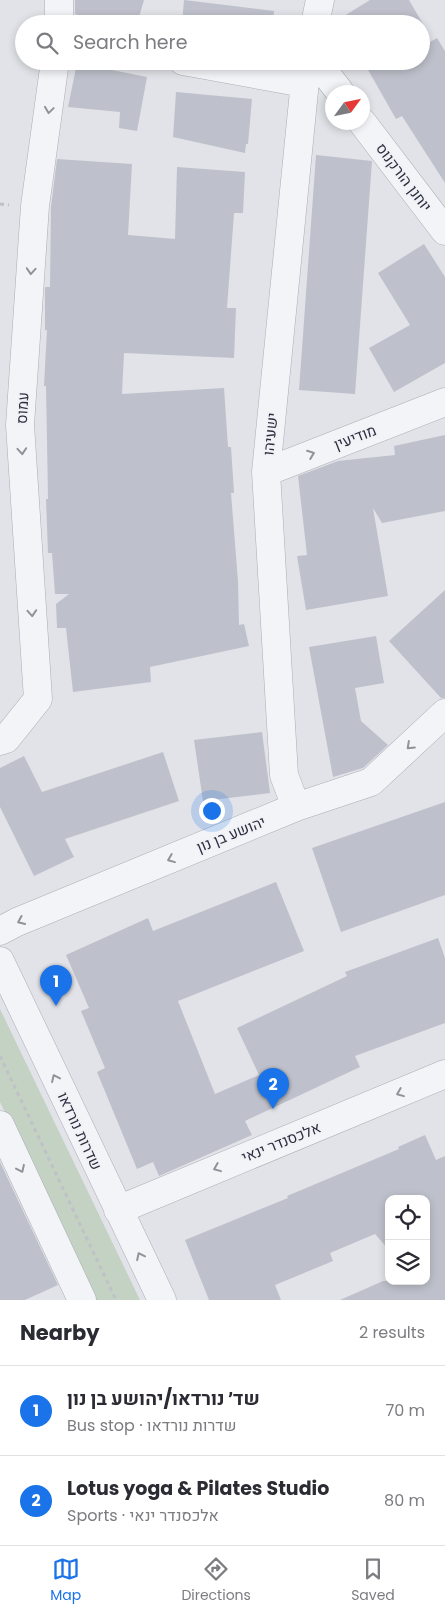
<!DOCTYPE html>
<html lang="en">
<head>
<meta charset="utf-8">
<style>
  :root { --surface:#fff; --page:#f7f7f7; --text:#2b2b33; --muted:#7c7c81; --line:#e1e1e2; --accent:#1a73e8 }
  body { margin:0; font-family:Poppins,Heebo,sans-serif; background:var(--page); color:var(--text) }
  .controls { position:absolute; right:15px; bottom:15px; display:grid; overflow:hidden; border-radius:10px; box-shadow:0 2px 8px #0003 }
  .controls button { width:45px; height:45px; display:grid; place-items:center; padding:0; border:0; border-bottom:1px solid var(--line); background:var(--surface); color:var(--text); font:25px sans-serif }
  .compass { position:absolute; left:325px; top:85px; width:45px; height:45px; border-radius:50%; background:var(--surface); box-shadow:0 2px 8px #0003; rotate:57deg }
  .you { position:absolute; left:211px; top:810px; width:18px; height:18px; margin:-12px; border:4px solid #fff; border-radius:50%; background:#1a73e8; box-shadow:0 0 0 8px #1a73e833 }
  .badge { display:grid; place-items:center; width:32px; height:32px; border-radius:50%; background:var(--accent); color:#fff; font-size:16px; font-weight:700 }
  .pin { position:absolute; translate:-50% -41px; filter:drop-shadow(0 1px 2px #0008) }
  .pin::after { content:''; position:absolute; top:26px; width:18px; height:15px; background:inherit; clip-path:polygon(0 0,100% 0,50% 100%) }
  .list { margin:0; padding:0; list-style:none }
  h2 { display:flex; justify-content:space-between; align-items:center; height:65px; margin:0; padding:0 20px; font-size:21px }
  h2 small { font-size:16px; font-weight:400; color:var(--muted) }
  .list li { display:grid; grid-template-columns:32px 1fr auto; gap:15px; align-items:center; box-sizing:border-box; height:90px; padding:0 20px; border-top:1px solid var(--line) }
  .list b { display:block; font-size:19px; white-space:nowrap }
  .list p { margin:0; font-size:16px; white-space:nowrap; color:var(--muted) }
  .list em { font-size:16px; font-style:normal; color:var(--muted) }
  .icon { flex:none; width:28px; height:28px; fill:none; stroke:currentColor; stroke-width:2; stroke-linecap:round; stroke-linejoin:round }
  .map { position:relative; flex:none; width:445px; height:1300px; overflow:hidden }
  .search { position:absolute; background:var(--surface); box-shadow:0 2px 8px #0003; left:15px; right:15px; top:15px; height:55px; display:flex; align-items:center; gap:12px; box-sizing:border-box; padding:0 18px; border-radius:28px; color:var(--muted); font-size:19px }
  .sheet { height:245px; background:var(--surface) }
  nav { display:flex; justify-content:space-around; align-items:center; box-sizing:border-box; height:70px; border-top:1px solid var(--line); background:var(--surface); font-size:14px; color:var(--muted) }
  nav a { display:grid; justify-items:center; gap:2px }
  nav .on { color:var(--accent) }
  .map>svg:first-child { display:block }
  .green { fill:#c4d2c3 }
  .building { fill:#bec1cb }
  .lines { fill:none; stroke-linecap:round; stroke-linejoin:round }
  .minor-casing { stroke:#aaadb5; stroke-width:29 }
  .path { stroke:#bfc1c7; stroke-width:3; stroke-dasharray:4 4; stroke-linecap:butt }
  .minor { stroke:#f3f4f7; stroke-width:28 }
  .oneway { stroke:#8f929b }
  .labels { text-anchor:middle; dominant-baseline:central; stroke-width:4; stroke-linejoin:round; paint-order:stroke }
  .street-label { font-size:15px; fill:#2b2f3f; stroke:#f0f2f6 }
</style>
</head>
<body>
<div class="map">
<svg width="445" height="1300" viewBox="0 0 445 1300">
  <rect width="100%" height="100%" fill="#e1e3e8"/>
  <!-- green -->
  <path class="green" d="M0 1009 140 1300H95L0 1102Z"/>
  <!-- building -->
  <path class="building" d="M75 0H144L137 24H107L75 14Z
    M184 0 274 11 273 24H182Z
    M370 0H409L423 24H331Z
    M437 38 445 51V183L402 116 396 119 363 61H421V47Z
    M77 63 147 77 137 131 119 128 120 112 68 107Z
    M176 92 252 99 248 144H246L245 153 173 137Z
    M316 155 372 161 355 394 299 390Z
    M57 159 132 164 128 235 175 239 177 167 245 172 243 213H234L227 308H236L234 358 124 353 122 394 224 388 228 447H231L234 493H231L238 581 239 625 244 624 249 646 150 667 151 682 73 692 66 628H57L56 604 69 594H55L52 553H48L46 499H48L46 386H44L47 330H45V287H50L51 207Z
    M424 244 445 277V363L394 392 369 348 410 325 378 273Z
    M445 435V511L382 523 373 508 388 596 306 610 297 556 307 555 298 476 338 461 395 455 394 446Z
    M445 590V698H441L389 641Z
    M376 636 384 683 355 688 361 721 388 745 363 768 333 777 309 647Z
    M262 732 270 793 203 801 194 740Z
    M163 752 179 801 65 839 74 857 34 876 0 807V768L24 756 42 792Z
    M445 802V895L341 932 312 848Z
    M276 882 304 951 178 1001 215 1094 259 1075 237 1028 347 976 345 972 438 938 445 958V1023L355 1056 360 1067 245 1121 252 1135 159 1176 153 1162 137 1169 97 1072 105 1068 81 1011 89 1008 66 955 148 918 153 931Z
    M425 1135 436 1160 445 1156V1300H340L383 1281H426V1199H389V1250L375 1234 330 1253 333 1261 275 1285 281 1300H209L185 1240 288 1198 287 1196 399 1149 398 1147Z
    M0 1162 58 1285 25 1300H0Z"/>
  <g class="lines">
    <!-- minor casing -->
    <g class="minor-casing">
      <path id="minor" d="M59 24V0
        M315 24 320 0
        M183 61 304 83
        M316 61 340 92
        M362 122 445 231
        M266 472 445 402
        M0 741 6 739 38 699 20 425 35 206 55 61
        M296 807 284 775 266 472 307 61
        M0 931 17 922 296 807 371 782 445 713
        M0 961 162 1300
        M0 1125 82 1300
        M118 1210 445 1074"/>
    </g>
    <!-- path -->
    <path class="path" d="M0 204 9 205
      M0 1056 116 1300"/>
    <!-- minor -->
    <use href="#minor" class="minor"/>
  </g>
  <!-- one-way arrows -->
  <defs><path id="oneway-chevron" d="M-2-3.5L2.5 0L-2 3.5" fill="none" stroke-width="1.6" stroke-linecap="round" stroke-linejoin="round" transform="scale(1.25)"/></defs>
  <g class="oneway">
    <use href="#oneway-chevron" transform="translate(49 110) rotate(98)"/>
    <use href="#oneway-chevron" transform="translate(31 271) rotate(94)"/>
    <use href="#oneway-chevron" transform="translate(22 451) rotate(86)"/>
    <use href="#oneway-chevron" transform="translate(311 454) rotate(-21)"/>
    <use href="#oneway-chevron" transform="translate(32 613) rotate(86)"/>
    <use href="#oneway-chevron" transform="translate(410 746) rotate(137)"/>
    <use href="#oneway-chevron" transform="translate(171 859) rotate(158)"/>
    <use href="#oneway-chevron" transform="translate(21 921) rotate(156)"/>
    <use href="#oneway-chevron" transform="translate(55 1078) rotate(-115)"/>
    <use href="#oneway-chevron" transform="translate(400 1093) rotate(158)"/>
    <use href="#oneway-chevron" transform="translate(217 1168) rotate(158)"/>
    <use href="#oneway-chevron" transform="translate(21 1169) rotate(65)"/>
    <use href="#oneway-chevron" transform="translate(140 1256) rotate(-116)"/>
  </g>
  <g class="labels">
    <!-- street labels -->
    <g class="street-label">
      <text transform="translate(404 177) rotate(53)">יוחנן הורקנוס</text>
      <text transform="translate(22 408) rotate(-87)">עמוס</text>
      <text transform="translate(270 434) rotate(-84)">ישעיהו</text>
      <text transform="translate(355 437) rotate(-21)">מודיעין</text>
      <text transform="translate(231 834) rotate(-22)">יהושע בן נון</text>
      <text transform="translate(80 1131) rotate(65)">שדרות נורדאו</text>
      <text transform="translate(281 1142) rotate(-22)">אלכסנדר ינאי</text>
    </g>
  </g>
</svg>
<div class="controls">
<button><svg class="icon" aria-label="locate" viewBox="0 0 24 24"><circle cx="12" cy="12" r="6"/><path d="M12 2v4M12 18v4M2 12h4M18 12h4"/></svg></button>
<button><svg class="icon" aria-label="layers" viewBox="0 0 24 24"><path d="M12 4l9 5-9 5-9-5zM3 14l9 5 9-5"/></svg></button>
</div>
<svg class="compass" viewBox="-18 -18 36 36"><path d="M0-13l5 13h-10z" fill="#e53935"/><path d="M0 13l5-13h-10z" fill="#7c7c81"/></svg>
<div class="you"></div>
<div class="pin badge" style="left:56px;top:1006px">1</div>
<div class="pin badge" style="left:273px;top:1109px">2</div>
<div class="search"><svg class="icon" aria-label="search" viewBox="0 0 24 24"><circle cx="10" cy="10" r="6"/><path d="M15 15l6 6"/></svg>Search here</div>
</div>
<section class="sheet">
<h2>Nearby<small>2 results</small></h2>
<ul class="list">
<li><span class="badge">1</span><div><b>שד׳ נורדאו/יהושע בן נון</b><p>Bus stop · שדרות נורדאו</p></div><em>70 m</em></li>
<li><span class="badge">2</span><div><b>Lotus yoga &amp; Pilates Studio</b><p>Sports · אלכסנדר ינאי</p></div><em>80 m</em></li>
</ul>
</section>
<nav>
<a class="on"><svg class="icon" aria-label="map" viewBox="0 0 24 24"><path d="M3 6l6-2 6 2 6-2v14l-6 2-6-2-6 2zM9 4v14M15 6v14"/></svg>Map</a>
<a><svg class="icon" aria-label="directions" viewBox="0 0 24 24"><path d="M12 3l9 9-9 9-9-9zM9 14v-3h6M13 9l2 2-2 2"/></svg>Directions</a>
<a><svg class="icon" aria-label="saved" viewBox="0 0 24 24"><path d="M7 4h10v16l-5-4-5 4z"/></svg>Saved</a>
</nav>
</body>
</html>
